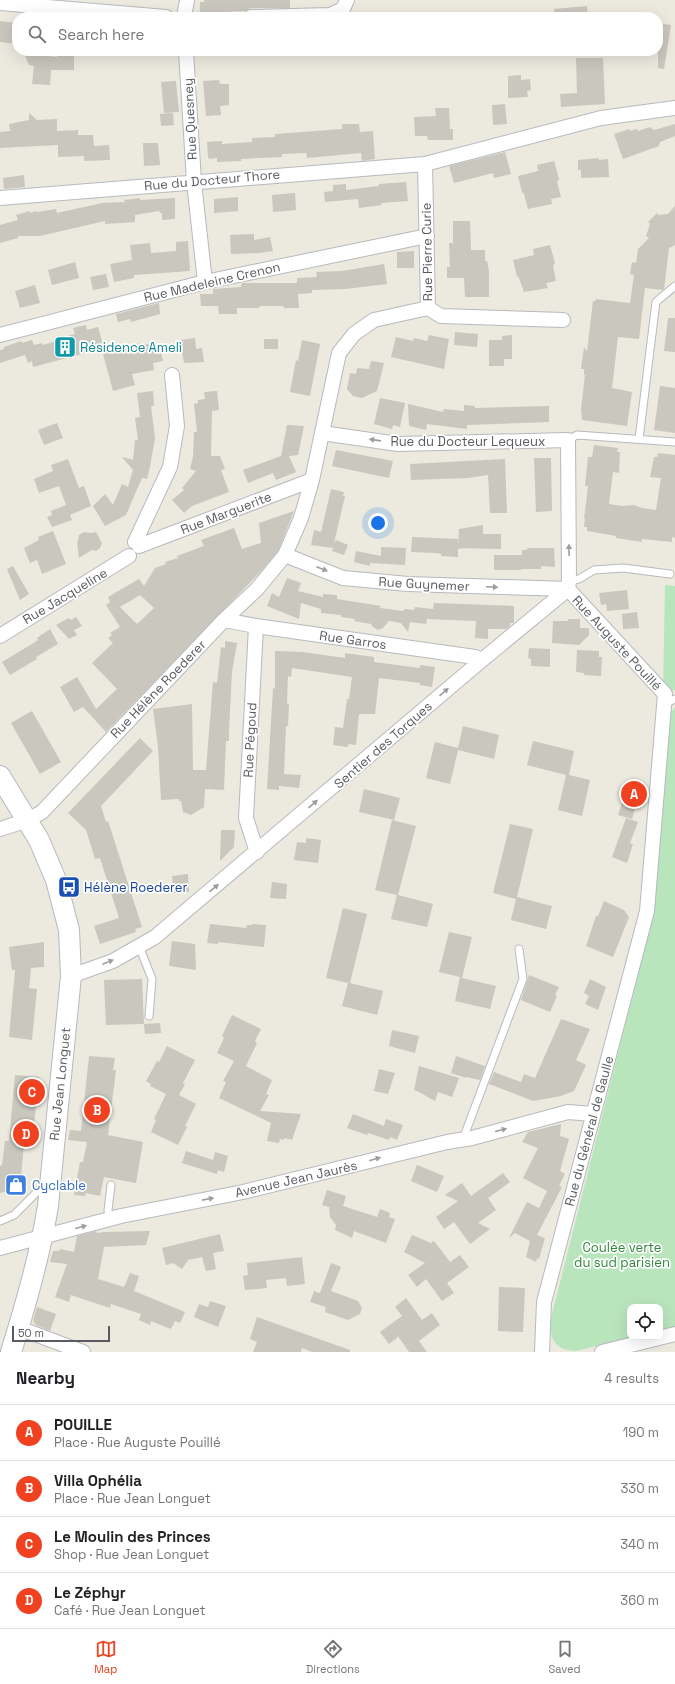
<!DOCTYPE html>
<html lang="en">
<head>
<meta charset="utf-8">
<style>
  :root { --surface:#fff; --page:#f2f2f2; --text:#202124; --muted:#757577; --line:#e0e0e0; --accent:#f04221 }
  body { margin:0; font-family:"Space Grotesk",sans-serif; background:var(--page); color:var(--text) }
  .controls { position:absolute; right:12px; bottom:12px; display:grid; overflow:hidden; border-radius:8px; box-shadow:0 4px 16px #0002 }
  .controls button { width:36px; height:36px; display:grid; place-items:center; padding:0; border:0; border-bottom:1px solid var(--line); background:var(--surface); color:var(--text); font:20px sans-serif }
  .scale { position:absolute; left:12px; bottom:10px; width:98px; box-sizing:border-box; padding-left:4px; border:2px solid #585b61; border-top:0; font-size:11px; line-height:14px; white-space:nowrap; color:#585b61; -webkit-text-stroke:3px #fff; paint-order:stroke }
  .you { position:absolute; left:378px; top:523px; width:14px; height:14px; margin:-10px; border:3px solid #fff; border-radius:50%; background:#1a73e8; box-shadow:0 0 0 6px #1a73e833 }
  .badge { display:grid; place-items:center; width:26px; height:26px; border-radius:50%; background:var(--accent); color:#fff; font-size:13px; font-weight:700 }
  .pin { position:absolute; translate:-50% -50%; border:2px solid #fff; box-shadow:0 1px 4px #0006 }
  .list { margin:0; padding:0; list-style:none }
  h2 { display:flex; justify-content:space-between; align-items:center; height:52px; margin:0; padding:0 16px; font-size:17px }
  h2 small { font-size:13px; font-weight:400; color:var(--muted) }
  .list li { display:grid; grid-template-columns:26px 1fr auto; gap:12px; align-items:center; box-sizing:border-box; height:56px; padding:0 16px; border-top:1px solid var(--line) }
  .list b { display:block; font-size:15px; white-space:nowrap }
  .list p { margin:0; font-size:13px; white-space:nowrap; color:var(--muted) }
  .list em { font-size:13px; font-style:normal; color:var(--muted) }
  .icon { flex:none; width:22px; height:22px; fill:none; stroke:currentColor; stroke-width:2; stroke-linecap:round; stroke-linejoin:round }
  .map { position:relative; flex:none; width:675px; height:1352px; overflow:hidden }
  .search { position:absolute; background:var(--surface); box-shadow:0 4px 16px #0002; left:12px; right:12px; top:12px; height:44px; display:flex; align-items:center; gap:10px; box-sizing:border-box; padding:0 14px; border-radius:16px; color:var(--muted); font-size:15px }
  .sheet { height:276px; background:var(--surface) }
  nav { display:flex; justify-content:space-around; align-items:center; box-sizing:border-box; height:56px; border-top:1px solid var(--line); background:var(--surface); font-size:11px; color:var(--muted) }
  nav a { display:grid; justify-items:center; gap:2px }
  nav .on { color:var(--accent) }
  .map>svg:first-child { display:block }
  .green { fill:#b9e5bd }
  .building { fill:#c9c7be; fill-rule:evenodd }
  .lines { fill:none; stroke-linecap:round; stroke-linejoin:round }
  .lane-casing { stroke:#b7b9bf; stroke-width:9 }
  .street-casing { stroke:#b7b9bf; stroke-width:16 }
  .secondary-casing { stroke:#b5b8bf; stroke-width:22 }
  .lane { stroke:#fff; stroke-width:7 }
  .street { stroke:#fff; stroke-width:14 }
  .secondary { stroke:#fff; stroke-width:20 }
  .oneway { fill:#9b9da0 }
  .labels { text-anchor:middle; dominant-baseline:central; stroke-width:3.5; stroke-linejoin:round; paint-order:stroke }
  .street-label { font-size:13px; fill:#585b61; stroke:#fff }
  .culture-label { font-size:13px; fill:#0d838f; stroke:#fff; text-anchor:start }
  .transit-label { font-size:13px; fill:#164399; stroke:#fff; text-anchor:start }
  .shop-label { font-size:13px; fill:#366cbe; stroke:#fff; text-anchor:start }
  .park-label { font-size:13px; fill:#31863c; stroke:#fff }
</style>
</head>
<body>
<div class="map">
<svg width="675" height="1352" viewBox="0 0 675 1352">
  <rect width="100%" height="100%" fill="#eceadf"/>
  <!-- green -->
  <path class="green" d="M665 585 675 586V690L663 692Z
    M675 708V1327L660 1331V1307H630V1337H635L576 1351C554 1350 549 1338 551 1318L654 911 663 737 670 716 669 713Z"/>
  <!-- building -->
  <path class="building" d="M204 0H290V8H251L245 11 200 13V2H204Z
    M587 6 588 17H555L554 9Z
    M0 21 17 23V44L0 42Z
    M658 23 671 25 664 69 658 68Z
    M56 51H74V70H51L50 85 32 84 34 66 29 65 24 53 57 57Z
    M576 58H603L605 104 561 107 560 94 577 93Z
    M521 75V80L530 79 531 90 527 91 528 97 508 98V76Z
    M219 80 220 84H229V105L220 106 221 115 206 116 203 81Z
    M176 81 179 112 164 113 161 82Z
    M505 104 507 124 493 125 492 105Z
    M435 108H449L450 129H453V140H428L427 136H415L414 117 436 116Z
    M29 113 37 120 57 119V131L78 130V135H93L94 146 109 145 110 160 84 161V156L58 157V145L0 148V132L10 131 9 124 29 120Z
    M173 113 174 125 161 126 160 114Z
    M342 124H359L360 132 373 131 375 159 362 161 361 153 307 158 306 153 282 154V157L241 159V161L217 162V158L209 159 208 157 207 142 222 141V144L252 142V138L275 137V134L342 129Z
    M675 124V136L660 142 659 146 623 159 614 134 629 129 630 131 637 129 638 131 650 127 654 130Z
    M143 143H158L160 165 144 166Z
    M505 152 511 174 494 178 493 173 454 183 449 166Z
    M599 158V160L608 159 609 177 581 178V170H578V160Z
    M554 161 559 179 557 182 561 197 551 199 552 204 528 209 524 194 522 192 518 176 538 171 537 165Z
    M24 175 25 187 4 189 3 178Z
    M406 182 408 201 381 203 382 205 359 208 358 199 325 202 324 192 333 191V185L346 184V190L379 186V184Z
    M295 193 296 210 273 212 272 195Z
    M238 197V211L214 213V199Z
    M140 198V200L175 198V219L162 220V213H160L159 211 135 215V222L105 224V221L40 236H18V238L0 243V225L18 220 16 215 30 211V213L36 211 37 212 56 209 57 213 102 203 125 202 124 200Z
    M675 206V245L669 248 664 289 662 290 645 288 639 339 618 337 612 388 632 392 627 426 582 420 581 409 585 375H584V369H581L584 347 587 351 593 301H595L596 299 630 303 634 275 630 274 632 262 636 263 638 249 649 238 646 236 650 224 648 222 657 213 658 215 668 214Z
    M453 221H470L471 250H485V261H487L489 271V297H465L464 278H447V267H450L449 243H453Z
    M254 234V240L270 237 273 251 259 253 231 254 230 235Z
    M188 241 190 271 134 275V278L114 282 110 264 132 260 130 245 150 243 151 253 176 251V242Z
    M550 245 555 263 553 266 556 281 546 283 548 288 524 292 519 278 517 276 513 260 534 255 533 249Z
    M414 251V268H397V252Z
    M75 262 79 278 52 285 48 270Z
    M384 264 387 284 345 289 312 290V293L298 294 299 308H284L283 306H260L259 308H237V314H219L218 306H201L200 294H213V289L241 287 242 283H297V278L317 277 316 272 342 271Z
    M106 274 109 287 93 290 90 277Z
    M35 285 40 303 20 308 15 291Z
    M159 303 160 314 131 322 130 319 118 322 116 314Z
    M668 318H675V352L664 351Z
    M86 325 87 330 98 327 104 348 33 367 32 361 28 363 25 355 0 363V350L4 349V347L21 341 22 343 32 340 34 345 42 343V345L65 339 64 337 75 334 73 328Z
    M455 332 478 334 477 347 454 345Z
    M429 335 449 339 444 369 391 357 396 337 413 341 414 338 427 341Z
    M512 335V359H504V366H489V340H502V336Z
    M195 338 196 349 202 348 204 362 184 363 180 340Z
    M264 339H278V349H264Z
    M302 340 320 344 310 396 290 392 296 360 298 361Z
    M141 343 142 345 149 344 150 348 160 346 163 361 153 363 154 370 132 374 135 385 113 391 102 350 112 347 113 351Z
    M371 361 384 363 377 391 362 398 353 396 347 389 350 373 356 374 357 368 369 369Z
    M660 386 675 388V433L654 430Z
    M153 391 154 406H151L155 438 150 467 147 479 142 478 126 515 105 526 93 506 105 494 113 505 122 484 128 487 133 470 122 457 133 460 135 440H138L135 418 140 417 137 393Z
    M217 391 219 410 212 411 211 456H220L225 469 221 470 229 492 192 506 184 513 172 500 184 490 182 488 196 471 190 469 193 456 194 432H197L194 404 198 403V400L205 399 204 392Z
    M380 398 405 403 400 427 393 425 392 429 374 424Z
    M408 404 443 412 444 409 464 411V405L475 406V408L549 406V422L467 425V429L427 424 426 430 409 426Z
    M57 423 63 438 44 445 38 430Z
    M287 425 304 426 298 455 289 456 296 472 276 480 273 473 248 483 243 470 281 456Z
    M594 445 618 448 617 452H620L619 473 613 472 609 504 622 506 634 505 642 508 656 510 661 478 650 477 654 457H657L658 453 675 455V538L672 537V542L642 539V542L616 538V536L587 531V527H584L585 519H584L588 486H585L588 457H592Z
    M336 450 393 461 389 478 332 466Z
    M534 458H551L552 511 536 512Z
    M68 459 79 488 84 486 91 506 70 515 72 520 52 527 47 517 52 515 51 511 66 505 59 486 39 493 34 479 53 471 51 465Z
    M505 459 507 513H490L488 475 468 478 411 480 410 464Z
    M331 489 344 492 343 496H345L334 543 336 540 348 545 344 555 332 551 333 548 311 545 314 530 321 532Z
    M294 511 278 551 261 571 106 732 83 707 74 712 60 687 77 677 96 709 117 689 92 663 113 643 108 638 112 635 110 633 120 627 106 605 110 602 108 597 139 579 144 586 155 568 166 564 165 562 178 558 177 556 204 546 201 540 234 528 242 549 261 543 259 523ZM140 595 154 608 137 624 120 607Z
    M483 525V534H501V549L458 548 459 529Z
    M53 531 66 564 42 574 37 560 30 563 24 548 39 540 38 537Z
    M84 532 92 533 96 532 102 543 100 548 96 551 92 550 79 558 77 542 78 541 79 535Z
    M412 537 458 539V557L441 556V554L436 553 411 552Z
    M381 547 406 548 405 565 370 563V566L354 562 356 551 381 556Z
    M527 548H554L555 567 541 566V569H521V570H494V555H522V550H527Z
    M13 566 29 594 20 600 7 569Z
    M287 578 301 583 298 591 323 597V594L337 595V599L381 606 380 608 403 611 405 609 414 610 415 607 433 609 434 603 514 606V623H510V626L506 629H488V639L475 638 476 621 427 619 426 624 410 622 408 632 401 623 389 621 383 628 378 630 373 627 371 624 354 621 355 619 341 617V615L321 613V609L301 603 299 619 267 606 272 593 279 597Z
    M627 590 629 609 607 611 606 604 601 605 599 593Z
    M637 612 639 628 623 629 622 614Z
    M76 617 82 626 74 630 77 635 69 639 56 625 69 618 71 620Z
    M568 619H580V628H589V635L579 645 552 643 553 621H568Z
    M50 629 58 644 36 657 37 659 10 675 2 662 32 644 38 640 37 638Z
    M225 641 237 643 232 672 229 730V741H226L224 790 205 789 204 807 191 815 183 812 181 801H179V799L161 800 158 747 153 709 192 704 193 770H206L213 682 217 683 221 647 225 648Z
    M529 648 550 649V667L531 666V659L528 658Z
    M577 650 599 651V657H602L601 676 584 675V673L576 672Z
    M275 651 303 652 345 658V653L374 657V662L420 668V665L435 667 432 687 420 685V683L379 678 375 714H359L356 745 348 744V747L333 745 335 727 343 728 347 699H349L352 677 292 668 291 677 288 676 287 704H289L288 726H286L284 774 301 775 299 788 279 786V790L267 789 273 688 275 689Z
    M32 711 61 762 40 774 11 723Z
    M463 726 499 735 494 759 458 750 450 784 426 778 435 742 458 748Z
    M140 738 153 751 101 806 106 822 108 821 142 927 135 929 136 932 100 944 94 926 119 918 100 858 95 859 86 830 68 813Z
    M533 741 574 751 569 775 590 780 582 816 558 810 566 775 527 765Z
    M364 789 400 798 394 820 359 812Z
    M623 800 636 805 632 819 618 815Z
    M626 818 638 822 630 843 633 844 627 863 612 857Z
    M392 820 416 826 398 895 433 904 427 927 391 919 397 895 375 890Z
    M510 824 533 829 517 897 552 906 546 929 511 920 516 899 493 893Z
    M221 830H235L234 847 220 861Z
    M306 838 321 840 318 863 294 860 297 842 306 843Z
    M188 874 189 892 174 893 172 876Z
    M272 882 287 884 286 899 270 898Z
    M604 901 624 910 629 917 613 957 586 946 596 916H598Z
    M343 908 367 914 350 983 383 991 377 1015 342 1006 348 983 326 978Z
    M210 924 246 928 247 925H252V924L266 925 264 947 218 942V944L207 943Z
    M449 932 472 937 462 978 496 986 490 1009 455 1001 460 977 439 972Z
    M172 941 195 944 196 970 169 966Z
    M44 942V967L31 968 29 988 37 989 32 1040 9 1037 15 970H12L9 947Z
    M529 975 559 987 555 995 557 996 550 1012 521 1000Z
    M142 979 144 1024 106 1025 104 980Z
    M590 979 606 987 598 1010 585 1004 589 996 584 993Z
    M232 1015 261 1029 255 1041 257 1043 246 1066 272 1080 266 1094 269 1095 260 1111 301 1114 292 1140 284 1138V1140L280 1139 279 1143 267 1141 271 1123 219 1098 226 1082 223 1081 234 1061 217 1053 224 1038 222 1036Z
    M561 1019 590 1029 576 1060 586 1065 574 1091 561 1096 533 1101 489 1084 494 1072 521 1082 524 1074 535 1078Z
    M160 1023 161 1033 145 1034 144 1024Z
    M392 1030 419 1036 415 1053 389 1046Z
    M167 1046 195 1060 183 1083 185 1084 179 1095 196 1104 185 1126 187 1127 178 1145 151 1132 156 1120 154 1119 166 1094 150 1086 151 1084 146 1081 157 1061 159 1062Z
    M89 1056 115 1058 113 1070H116L108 1135 143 1142 136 1183 104 1177 100 1196 86 1193 85 1196 74 1195 80 1162H83L87 1142 68 1140 70 1130 81 1131Z
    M456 1056 485 1066 480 1080 466 1077V1078L451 1073Z
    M419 1066 459 1078 452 1097 438 1092 435 1101 419 1092 414 1090Z
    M379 1069 395 1073 388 1094 374 1091Z
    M15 1075 39 1077 32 1144 24 1143 20 1188 0 1193V1166L2 1165 5 1141H9Z
    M353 1114 384 1126 386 1119 403 1125 397 1140 390 1137 389 1140 368 1133 367 1135 347 1128Z
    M561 1124 560 1136 569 1139 560 1171 565 1174 559 1186 562 1187 537 1235 545 1238 539 1259 537 1258 536 1262 526 1257 530 1241 515 1233 509 1238 527 1202 539 1208 547 1191 523 1178 538 1148 522 1142 528 1132Z
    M186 1151 213 1160 215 1152 228 1156 224 1172 218 1170 217 1174 182 1163Z
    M417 1165 444 1176 437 1192 411 1181Z
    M503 1173 510 1182 488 1198 496 1210 478 1223 490 1229 470 1244 454 1222 444 1229 436 1217 458 1201 445 1195 462 1183 471 1196Z
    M327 1190 346 1196 343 1206 377 1217 380 1209 390 1213 389 1217 395 1219 386 1243 354 1231 352 1238 335 1230 336 1225 330 1217 329 1207 322 1205Z
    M96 1231 97 1233 104 1232 150 1231 146 1245 104 1247 98 1279 124 1287 130 1273 139 1276 134 1291 185 1312 180 1323 175 1321 171 1329 151 1321 150 1325 139 1320 141 1314 111 1304 110 1308 71 1295 69 1302 55 1297 67 1264 50 1262 53 1251H59L60 1249 74 1252 77 1236Z
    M220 1234 224 1251 213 1253 216 1269 206 1271 202 1257 188 1260 182 1269 173 1263 166 1265 162 1248Z
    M412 1235 431 1243 434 1241 450 1262 460 1255 469 1267 447 1283 454 1293 442 1301 426 1279 417 1287 408 1275 425 1263 404 1252Z
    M302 1257 305 1284 287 1286 286 1278 266 1280 267 1288 245 1290 243 1276 248 1275 247 1263Z
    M331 1263 341 1267 331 1291 358 1301 362 1308 360 1314 348 1320 325 1312 326 1307 310 1302 314 1291 320 1293Z
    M499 1287 525 1288 523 1332 498 1331Z
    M406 1298 422 1320 432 1313 440 1325 419 1341 427 1352H409L398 1336 397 1338 389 1344 380 1332 402 1316 395 1307Z
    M210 1301 226 1306 218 1327 194 1317 199 1304 208 1307Z
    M37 1307 56 1314 50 1331 36 1325 33 1321Z
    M257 1317 350 1350V1352H312L302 1348 301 1352H253L257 1342 250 1339Z"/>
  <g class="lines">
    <!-- lane casing -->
    <g class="lane-casing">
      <path id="lane" d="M639 439 656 302 675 286
        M568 440 577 435 675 442
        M569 581 579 579 594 570 623 568 670 574
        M664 704 675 699
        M139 946 152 979 149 1016
        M463 1139 523 979 519 949
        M109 1220 108 1210 111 1185
        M0 1221 14 1215 46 1183"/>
    </g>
    <!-- street casing -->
    <g class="street-casing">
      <path id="street" d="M0 3 166 17
        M184 17 187 0
        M251 17 330 15 343 9 347 0
        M186 51 194 182 205 282
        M0 198 425 164
        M428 308 441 316 563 320
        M0 335 205 282 427 236
        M135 542 170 467 177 426 172 375
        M139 546 312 480
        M285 555 343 578 408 584 568 589
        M224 620 256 626 475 657 482 660
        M256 626 246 818 257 852
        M0 636 129 556
        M0 829 28 820 42 812 224 620 257 589 285 555 301 518 312 480 339 353 354 334 374 320 428 308 425 164 601 118 675 108
        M71 976 113 961 155 937 482 660 568 589 569 581 568 440 398 444 322 433
        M0 1248 121 1216 243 1192 447 1142 472 1138 568 1112 593 1114
        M19 1328 83 1352
        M542 1352 544 1302 647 911 665 694 568 589
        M602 1352 675 1334"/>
    </g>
    <!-- secondary casing -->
    <g class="secondary-casing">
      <path id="secondary" d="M0 776 39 840 56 880 69 930 71 976 48 1206C40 1256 26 1304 11 1352"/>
    </g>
    <!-- lane -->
    <use href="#lane" class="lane"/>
    <!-- street -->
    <use href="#street" class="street"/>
    <!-- secondary -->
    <use href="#secondary" class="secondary"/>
  </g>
  <!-- one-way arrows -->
  <defs><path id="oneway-solid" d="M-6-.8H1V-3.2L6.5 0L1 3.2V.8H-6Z"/></defs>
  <g class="oneway">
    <use href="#oneway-solid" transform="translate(375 440) rotate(-172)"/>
    <use href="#oneway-solid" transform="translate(569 550) rotate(-91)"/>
    <use href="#oneway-solid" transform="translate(322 569) rotate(21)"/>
    <use href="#oneway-solid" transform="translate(492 587) rotate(2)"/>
    <use href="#oneway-solid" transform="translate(444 692) rotate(-41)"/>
    <use href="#oneway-solid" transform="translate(313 804) rotate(-41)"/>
    <use href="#oneway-solid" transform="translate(214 888) rotate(-40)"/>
    <use href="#oneway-solid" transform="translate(108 962) rotate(-22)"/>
    <use href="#oneway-solid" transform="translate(501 1130) rotate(-14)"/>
    <use href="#oneway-solid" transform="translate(375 1159) rotate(-16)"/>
    <use href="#oneway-solid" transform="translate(208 1199) rotate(-11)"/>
    <use href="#oneway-solid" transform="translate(81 1227) rotate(-15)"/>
  </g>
  <!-- icons -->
  <defs>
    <g id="building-square" transform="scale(1.15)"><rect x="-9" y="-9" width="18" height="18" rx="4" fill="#0f9aa8" stroke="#fff"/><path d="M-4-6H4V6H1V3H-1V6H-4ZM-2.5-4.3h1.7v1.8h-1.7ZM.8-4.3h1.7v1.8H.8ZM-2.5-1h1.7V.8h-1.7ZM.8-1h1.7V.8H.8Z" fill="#fff"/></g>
    <g id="bus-square" transform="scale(1.15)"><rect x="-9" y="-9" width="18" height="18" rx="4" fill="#1a4fb4" stroke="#fff"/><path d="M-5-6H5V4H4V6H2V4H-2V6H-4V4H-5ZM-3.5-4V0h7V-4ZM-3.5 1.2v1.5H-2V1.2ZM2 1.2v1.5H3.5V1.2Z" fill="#fff"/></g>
    <g id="shop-square" transform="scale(1.15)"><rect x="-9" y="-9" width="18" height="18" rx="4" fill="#3f7fe0" stroke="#fff"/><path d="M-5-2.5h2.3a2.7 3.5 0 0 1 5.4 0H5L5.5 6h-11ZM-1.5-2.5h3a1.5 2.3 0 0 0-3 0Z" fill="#fff"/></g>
  </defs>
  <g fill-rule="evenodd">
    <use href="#building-square" x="65" y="347"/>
    <use href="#bus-square" x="69" y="887"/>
    <use href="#shop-square" x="16" y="1185"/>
  </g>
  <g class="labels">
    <!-- street labels -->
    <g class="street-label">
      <text transform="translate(190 119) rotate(-93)">Rue Quesney</text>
      <text transform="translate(212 180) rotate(-5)">Rue du Docteur Thore</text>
      <text transform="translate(427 252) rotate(-91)">Rue Pierre Curie</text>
      <text transform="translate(212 282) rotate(-13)">Rue Madeleine Crenon</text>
      <text x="468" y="441">Rue du Docteur Lequeux</text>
      <text transform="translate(226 513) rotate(-21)">Rue Marguerite</text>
      <text transform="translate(424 584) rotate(3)">Rue Guynemer</text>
      <text transform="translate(65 596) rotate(-31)">Rue Jacqueline</text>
      <text transform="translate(353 640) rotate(8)">Rue Garros</text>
      <text transform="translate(617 643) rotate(47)">Rue Auguste Pouillé</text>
      <text transform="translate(158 689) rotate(-46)">Rue Hélène Roederer</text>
      <text transform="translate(250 740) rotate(-87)">Rue Pégoud</text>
      <text transform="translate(383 745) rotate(-41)">Sentier des Torques</text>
      <text transform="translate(60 1084) rotate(-84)">Rue Jean Longuet</text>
      <text transform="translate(589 1131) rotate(-75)">Rue du Général de Gaulle</text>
      <text transform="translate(296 1179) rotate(-13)">Avenue Jean Jaurès</text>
    </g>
    <!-- culture labels -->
    <g class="culture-label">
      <text x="80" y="347">Résidence Ameli</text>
    </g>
    <!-- transit labels -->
    <g class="transit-label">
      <text x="84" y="887">Hélène Roederer</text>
    </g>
    <!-- shop labels -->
    <g class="shop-label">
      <text x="32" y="1185">Cyclable</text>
    </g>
    <!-- park labels -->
    <g class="park-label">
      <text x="622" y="1247">Coulée verte<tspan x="622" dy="15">du sud parisien</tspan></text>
    </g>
  </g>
</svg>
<div class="controls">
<button><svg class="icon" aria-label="locate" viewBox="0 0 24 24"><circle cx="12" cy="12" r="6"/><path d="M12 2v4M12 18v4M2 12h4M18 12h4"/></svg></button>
</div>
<div class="scale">50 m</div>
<div class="you"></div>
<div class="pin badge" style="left:634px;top:794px">A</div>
<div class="pin badge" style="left:97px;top:1110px">B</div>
<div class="pin badge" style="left:32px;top:1092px">C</div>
<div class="pin badge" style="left:26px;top:1134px">D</div>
<div class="search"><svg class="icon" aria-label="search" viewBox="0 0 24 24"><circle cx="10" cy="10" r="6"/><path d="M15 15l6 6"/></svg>Search here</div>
</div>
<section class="sheet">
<h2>Nearby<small>4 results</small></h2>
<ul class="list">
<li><span class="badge">A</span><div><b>POUILLE</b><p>Place · Rue Auguste Pouillé</p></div><em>190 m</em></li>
<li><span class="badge">B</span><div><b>Villa Ophélia</b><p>Place · Rue Jean Longuet</p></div><em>330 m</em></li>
<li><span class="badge">C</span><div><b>Le Moulin des Princes</b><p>Shop · Rue Jean Longuet</p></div><em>340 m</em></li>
<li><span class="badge">D</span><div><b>Le Zéphyr</b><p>Café · Rue Jean Longuet</p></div><em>360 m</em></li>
</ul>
</section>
<nav>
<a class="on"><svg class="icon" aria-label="map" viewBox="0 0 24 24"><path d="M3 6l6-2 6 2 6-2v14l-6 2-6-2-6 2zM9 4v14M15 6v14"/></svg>Map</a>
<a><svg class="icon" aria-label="directions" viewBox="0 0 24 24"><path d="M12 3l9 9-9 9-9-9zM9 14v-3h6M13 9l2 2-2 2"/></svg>Directions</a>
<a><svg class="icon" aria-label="saved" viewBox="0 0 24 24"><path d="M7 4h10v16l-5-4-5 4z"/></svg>Saved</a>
</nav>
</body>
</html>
